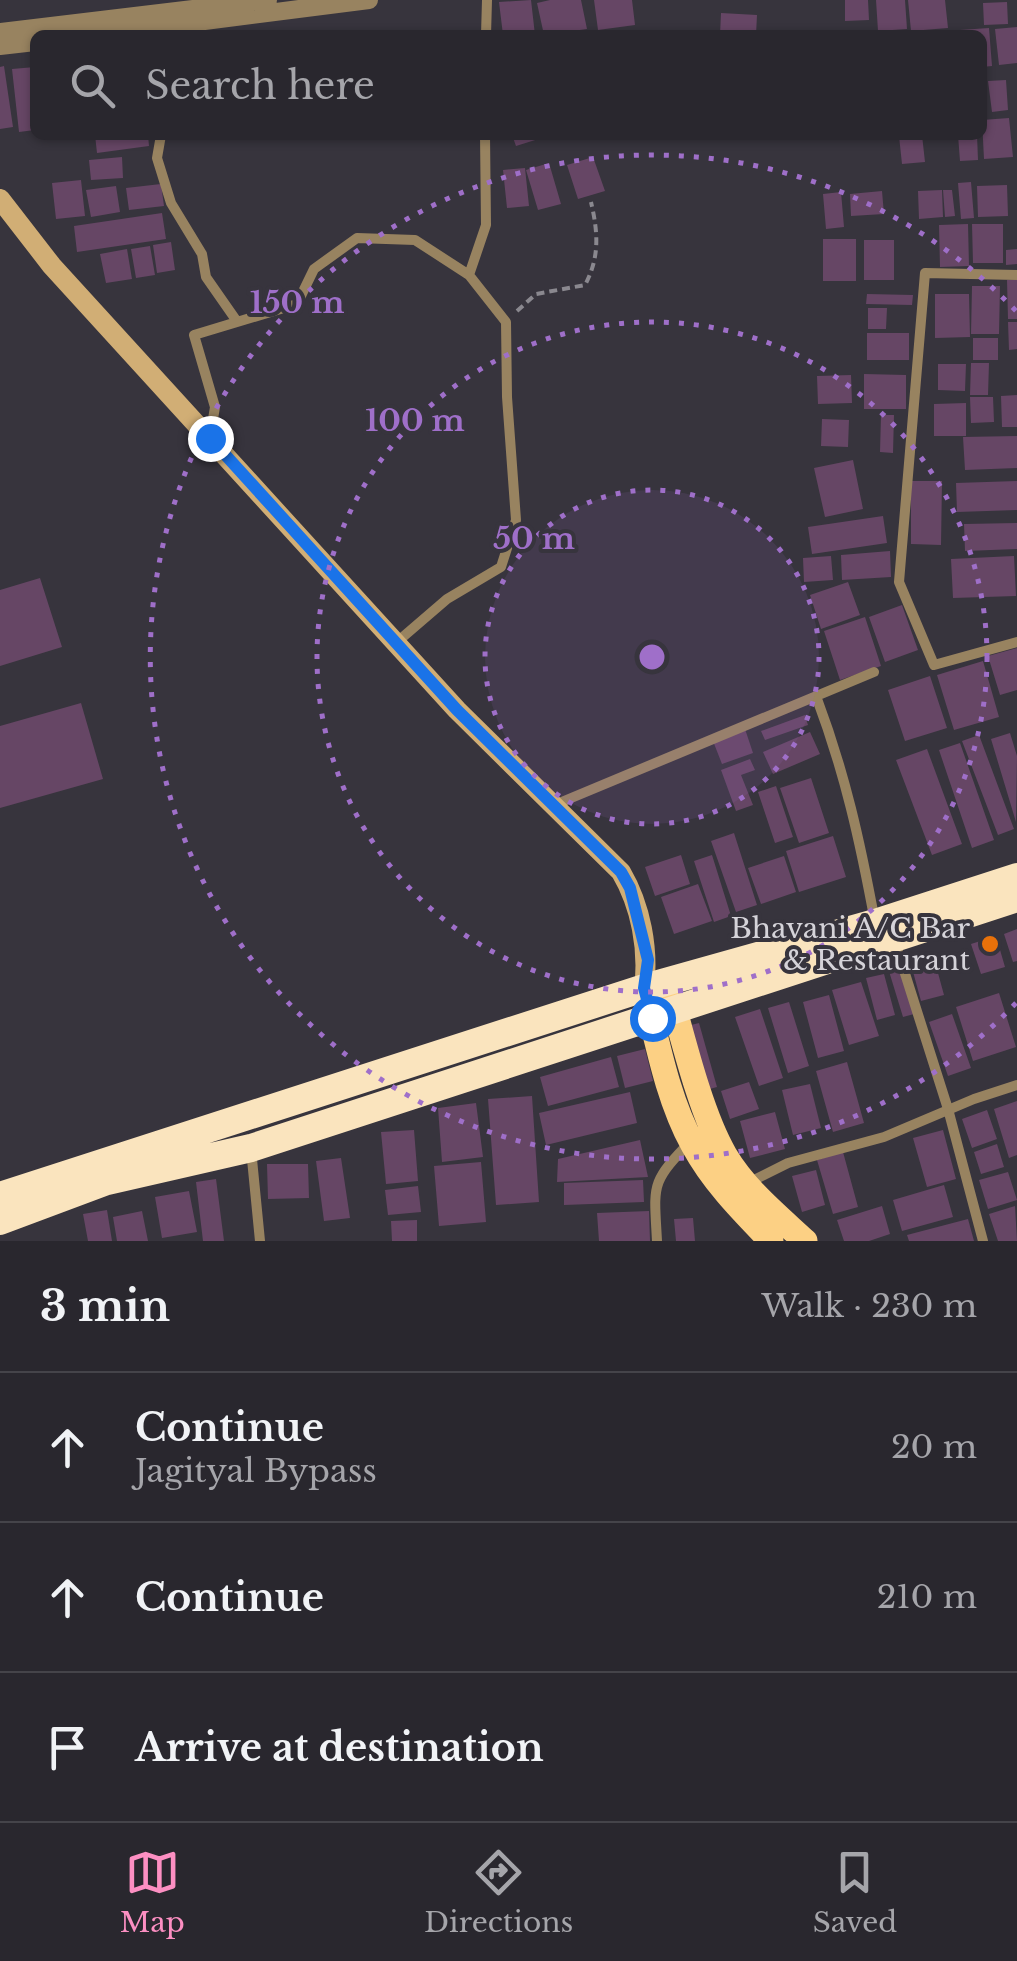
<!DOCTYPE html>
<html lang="en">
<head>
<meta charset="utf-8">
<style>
  :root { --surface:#29272e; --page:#312f36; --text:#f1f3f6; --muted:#a5a5aa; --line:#45444a; --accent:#fc8fc2 }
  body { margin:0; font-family:"Libre Baskerville",serif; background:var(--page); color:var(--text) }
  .stop { position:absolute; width:30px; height:30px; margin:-22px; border:8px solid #1a73e8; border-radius:50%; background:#fff }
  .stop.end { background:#1a73e8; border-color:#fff; box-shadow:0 2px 10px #0008 }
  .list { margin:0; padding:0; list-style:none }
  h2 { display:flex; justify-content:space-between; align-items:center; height:130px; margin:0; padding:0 40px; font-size:42px }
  h2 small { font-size:32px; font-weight:400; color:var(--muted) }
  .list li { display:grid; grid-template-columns:65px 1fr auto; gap:30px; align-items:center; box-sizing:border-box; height:150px; padding:0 40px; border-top:2px solid var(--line) }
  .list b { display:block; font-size:38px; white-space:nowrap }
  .list p { margin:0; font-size:32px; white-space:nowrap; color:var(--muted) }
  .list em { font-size:32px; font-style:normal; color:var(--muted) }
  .icon { flex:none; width:55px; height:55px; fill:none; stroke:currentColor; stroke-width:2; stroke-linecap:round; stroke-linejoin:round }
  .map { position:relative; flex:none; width:1017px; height:1241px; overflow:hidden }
  .search { position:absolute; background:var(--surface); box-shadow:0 2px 8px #0004; left:30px; right:30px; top:30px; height:110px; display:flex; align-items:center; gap:25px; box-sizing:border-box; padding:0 35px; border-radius:15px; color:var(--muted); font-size:38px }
  .sheet { height:580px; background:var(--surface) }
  nav { display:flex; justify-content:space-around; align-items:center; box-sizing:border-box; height:140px; border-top:2px solid var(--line); background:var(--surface); font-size:28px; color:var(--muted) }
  nav a { display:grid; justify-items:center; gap:5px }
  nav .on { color:var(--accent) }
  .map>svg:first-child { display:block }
  .building { fill:#664665 }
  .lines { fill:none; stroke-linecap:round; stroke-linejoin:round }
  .path { stroke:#8a888f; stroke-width:4; stroke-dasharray:8 5; stroke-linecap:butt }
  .minor { stroke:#988360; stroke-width:10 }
  .tertiary { stroke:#988360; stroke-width:18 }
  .secondary { stroke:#d1ae75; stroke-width:20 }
  .primary { stroke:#fcd084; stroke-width:25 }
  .trunk { stroke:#fae4be; stroke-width:28 }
  .route { stroke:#1a73e8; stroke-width:12 }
  .ring { fill:none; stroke:#9f6fc9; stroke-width:5; stroke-dasharray:5 10 }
  .food-dot { fill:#e8710a; stroke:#37343d; stroke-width:4 }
  .labels { text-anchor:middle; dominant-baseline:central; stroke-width:8; stroke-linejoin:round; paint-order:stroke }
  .poi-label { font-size:28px; fill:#d5d3d9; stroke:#37343d; text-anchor:end }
  .centre { fill:#9f6fc9; stroke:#37343d; stroke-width:5 }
  .ring-label { font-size:30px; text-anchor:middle; font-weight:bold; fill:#9f6fc9; stroke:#37343d; stroke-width:8; stroke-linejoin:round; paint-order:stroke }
</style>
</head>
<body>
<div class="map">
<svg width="1017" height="1241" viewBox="0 0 1017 1241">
  <rect width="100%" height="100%" fill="#37343d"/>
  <!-- building -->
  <path class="building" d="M531 0 535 35H503L499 2Z
    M550 0H581L587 29 544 35 537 3Z
    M594 0H632L635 25 598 30Z
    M845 0H868L869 20 845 21Z
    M876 0H905L907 29 878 31Z
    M908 0H945L948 28 911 31Z
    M1007 2 1008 24 984 25 983 3Z
    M721 13 757 15 756 35H720Z
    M1017 27V63L999 65 995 29Z
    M989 28 992 66 982 67V35H960V30Z
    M4 66 13 127 0 129V67Z
    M35 67V130L19 132 12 69Z
    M1006 80 1008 110 992 112 988 81Z
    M1009 118 1013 157 984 159 982 120Z
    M95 135H148L149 146 97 153Z
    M512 135H548V136L516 146Z
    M922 135 925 162 902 164 899 136Z
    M958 135H977L978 160 960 161Z
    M122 157 123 178 91 180 89 160Z
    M593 157 605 191 578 199 567 165Z
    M549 163 561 204 538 210 526 170Z
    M525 168 529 206 507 208 503 170Z
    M81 180 85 216 56 219 52 183Z
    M971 182 974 218 961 219 958 183Z
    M161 184 164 206 129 210 126 188Z
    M1007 185 1008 216 978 217 977 186Z
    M116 186 120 212 91 217 86 190Z
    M942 190 943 217 919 219 918 191Z
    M943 190H952L955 216 945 217Z
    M882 191 884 214 851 216 850 194Z
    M841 192 844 227 826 229 823 194Z
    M162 213 166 239 77 252 74 226Z
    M968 224 969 266 940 267 939 225Z
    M972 224H1003V263H973Z
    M823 239H856V281H823Z
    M864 240H894V280H864Z
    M171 242 175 270 157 273 153 245Z
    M150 246 155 275 136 278 131 249Z
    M127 249 132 279 106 283 100 254Z
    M1017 249V264L1006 265V250Z
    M1007 280H1017V319H1008Z
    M972 286H1000L999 334H971Z
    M867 294 913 295 912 305 866 304Z
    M935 294H969L970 337 935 338Z
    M868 308H887L886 329H868Z
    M1008 322H1017V349L1009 350Z
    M867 333H909V360H867Z
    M973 338H998V360H973Z
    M971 363H989L988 395H970Z
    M938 364H966L965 391 938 390Z
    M864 374 906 375V409H864Z
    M851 375 852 403 818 404 817 376Z
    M1017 395V427H1002L1001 396Z
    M970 397H993L994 422 971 423Z
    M966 403V436H934V404Z
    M881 415H894L893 453 880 452Z
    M822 419 849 420 848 447 821 446Z
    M1017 436V468L965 470 963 437Z
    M853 460 863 509 825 517 814 468Z
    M911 481H942L941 545 911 544Z
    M1017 481V510L957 512 956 483Z
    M883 516 887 543 812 554 808 527Z
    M1017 523V549L965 551 964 524Z
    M890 551 891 577 842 580 841 555Z
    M831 556 833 580 804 582 803 558Z
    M1014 556 1016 596 953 598 951 559Z
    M40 578 62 647 0 666V590Z
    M848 582 860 615 821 629 810 595Z
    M902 605 918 650 885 662 869 617Z
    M865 617 881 666 840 680 824 631Z
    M1017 648V690L1000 695 988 656Z
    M983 661 999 717 954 730 937 675Z
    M930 676 947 728 905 741 888 690Z
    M81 703 103 779 0 808V726Z
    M805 715 808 725 765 740 761 731Z
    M745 729 753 753 722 764 713 741Z
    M810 732 820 754 773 774 763 752Z
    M1010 733 1017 756 1016 822 991 739Z
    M979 735 1014 829 998 835 962 741Z
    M960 743 994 840 972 848 939 750Z
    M927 749 962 844 932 855 896 760Z
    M750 759 755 770 741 775 753 805 736 811 721 770Z
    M811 778 829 833 799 843 780 788Z
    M776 786 793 837 775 843 758 792Z
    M734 833 757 905 736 912 711 841Z
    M833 836 846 877 799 892 786 851Z
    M681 855 690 884 655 896 645 867Z
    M712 855 731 916 714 922 694 861Z
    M784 856 796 892 761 904 748 868Z
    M698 884 712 921 674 934 661 897Z
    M1017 929V961L1013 962 1004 934Z
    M996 936 1005 967 981 974 971 944Z
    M935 962 944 995 921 1001 912 968Z
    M899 964 914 1014 903 1017 888 968Z
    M884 974 895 1015 877 1020 866 978Z
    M861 982 879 1036 849 1045 832 990Z
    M999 993 1016 1047 973 1061 956 1007Z
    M829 995 844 1051 818 1058 803 1002Z
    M789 1002 809 1066 788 1073 768 1008Z
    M760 1009 783 1078 759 1086 735 1017Z
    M952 1014 971 1068 948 1076 929 1022Z
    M699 1023 717 1087 706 1090 687 1026Z
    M645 1049 653 1081 625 1088 617 1056Z
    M611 1057 619 1087 548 1106 540 1077Z
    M847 1062 864 1123 833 1132 816 1071Z
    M749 1082 759 1109 730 1119 721 1091Z
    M810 1084 821 1128 793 1135 782 1090Z
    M630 1092 637 1123 546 1145 539 1113Z
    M532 1096 539 1202 496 1205 488 1099Z
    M1017 1101V1155L1009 1158 994 1109Z
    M476 1103 483 1157 442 1162 438 1108Z
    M987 1110 997 1139 972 1148 962 1119Z
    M775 1112 785 1149 750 1158 740 1121Z
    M414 1130 418 1181 386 1184 381 1132Z
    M943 1130 956 1179 927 1187 913 1138Z
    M640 1140 648 1177 557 1182 558 1159Z
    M997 1144 1004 1167 981 1174 974 1152Z
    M843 1152 858 1207 833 1214 817 1160Z
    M341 1158 350 1218 324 1221 316 1161Z
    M481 1162 486 1222 439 1226 434 1166Z
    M267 1164H308L309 1198 268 1199Z
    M816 1170 825 1205 802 1212 792 1176Z
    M1008 1172 1017 1200 988 1209 979 1180Z
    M216 1179 224 1241H203L196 1182Z
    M643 1180 644 1202 564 1205V1183Z
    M944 1185 953 1217 902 1231 893 1200Z
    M418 1186 421 1212 388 1215 385 1190Z
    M189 1191 197 1232 162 1238 155 1197Z
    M882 1206 890 1234 869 1241H844L837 1220Z
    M1015 1206 1017 1241H998L989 1214Z
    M107 1210 112 1241H88L83 1214Z
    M142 1211 148 1241H117L113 1217Z
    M649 1211 650 1241H599L597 1213Z
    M693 1218 695 1241H676L674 1219Z
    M968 1219 974 1241H909L907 1235Z
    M417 1220V1241H392L391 1221Z"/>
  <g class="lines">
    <!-- path -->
    <path class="path" d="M517 311 536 294 585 285C600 257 598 232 591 202"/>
    <!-- minor -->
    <path class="minor" d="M486 35 487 0
      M161 135 157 158 171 203 202 254 206 277 236 320
      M469 275 486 225 485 135
      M1017 275 925 273 899 582 934 665 1017 642
      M210 437 215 407 194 335 297 304 314 269 357 238 415 240 469 275 506 322 507 397 516 520 501 567 447 599 397 642
      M816 696C845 773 860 841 875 922
      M552 806 874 672
      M895 942 948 1109 983 1241
      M251 1149 260 1241
      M746 1184 788 1163 884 1137 974 1099 1017 1085
      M657 1241C654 1184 650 1183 691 1141"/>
    <!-- tertiary -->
    <path class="tertiary" d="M0 32 268 0
      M96 35 369 0
      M0 46 35 42"/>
    <!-- secondary -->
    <path class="secondary" d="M0 199 52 266 457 710 621 872C641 906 649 950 644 988"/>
    <!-- primary -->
    <path class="primary" d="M644 988C657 1040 667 1098 693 1145 713 1182 742 1211 771 1241
      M670 992C683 1039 701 1114 725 1155 745 1189 777 1215 805 1241"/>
    <!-- trunk -->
    <path class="trunk" d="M0 1196 644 988 875 923 1017 877
      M0 1221 107 1181 251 1148 1017 898"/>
  </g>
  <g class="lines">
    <!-- route -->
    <path class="route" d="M210 438 457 710 621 872 630 888 648 960 644 988 652 1018"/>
  </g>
  <!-- distance rings -->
  <circle cx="652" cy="657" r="167" fill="#9f6fc9" fill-opacity=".12"/>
  <g class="ring">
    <circle cx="652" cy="657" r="167"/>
    <circle cx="652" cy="657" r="335"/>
    <path d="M1016 1003A502 502 0 1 1 1016 311"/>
  </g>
  <!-- markers -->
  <circle class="food-dot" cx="990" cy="944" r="10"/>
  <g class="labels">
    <!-- poi labels -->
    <g class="poi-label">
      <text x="970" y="928">Bhavani A/C Bar<tspan x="970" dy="32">&amp; Restaurant</tspan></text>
    </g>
  </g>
  <circle cx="652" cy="657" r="15" class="centre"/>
  <g class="ring-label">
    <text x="297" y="313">150 m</text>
    <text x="415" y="431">100 m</text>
    <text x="534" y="549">50 m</text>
  </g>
</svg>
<div class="stop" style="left:652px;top:1018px"></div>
<div class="stop end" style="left:210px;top:438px"></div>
<div class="search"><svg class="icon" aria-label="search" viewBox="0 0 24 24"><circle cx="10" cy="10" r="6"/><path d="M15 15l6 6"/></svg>Search here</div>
</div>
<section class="sheet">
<h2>3 min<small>Walk · 230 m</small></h2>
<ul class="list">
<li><svg class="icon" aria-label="ahead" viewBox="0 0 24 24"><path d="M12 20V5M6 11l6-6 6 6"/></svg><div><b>Continue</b><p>Jagityal Bypass</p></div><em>20 m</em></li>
<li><svg class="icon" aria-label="ahead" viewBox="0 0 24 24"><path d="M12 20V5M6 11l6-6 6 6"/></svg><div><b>Continue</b></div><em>210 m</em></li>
<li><svg class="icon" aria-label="arrive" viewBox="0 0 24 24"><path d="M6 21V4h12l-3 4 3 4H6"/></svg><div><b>Arrive at destination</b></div></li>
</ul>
</section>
<nav>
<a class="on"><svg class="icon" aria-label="map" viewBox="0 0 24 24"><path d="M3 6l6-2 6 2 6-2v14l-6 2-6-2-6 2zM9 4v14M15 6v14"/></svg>Map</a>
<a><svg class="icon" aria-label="directions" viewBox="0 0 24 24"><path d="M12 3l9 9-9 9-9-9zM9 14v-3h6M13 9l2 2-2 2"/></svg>Directions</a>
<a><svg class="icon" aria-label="saved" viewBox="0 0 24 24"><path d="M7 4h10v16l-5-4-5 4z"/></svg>Saved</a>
</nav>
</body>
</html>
